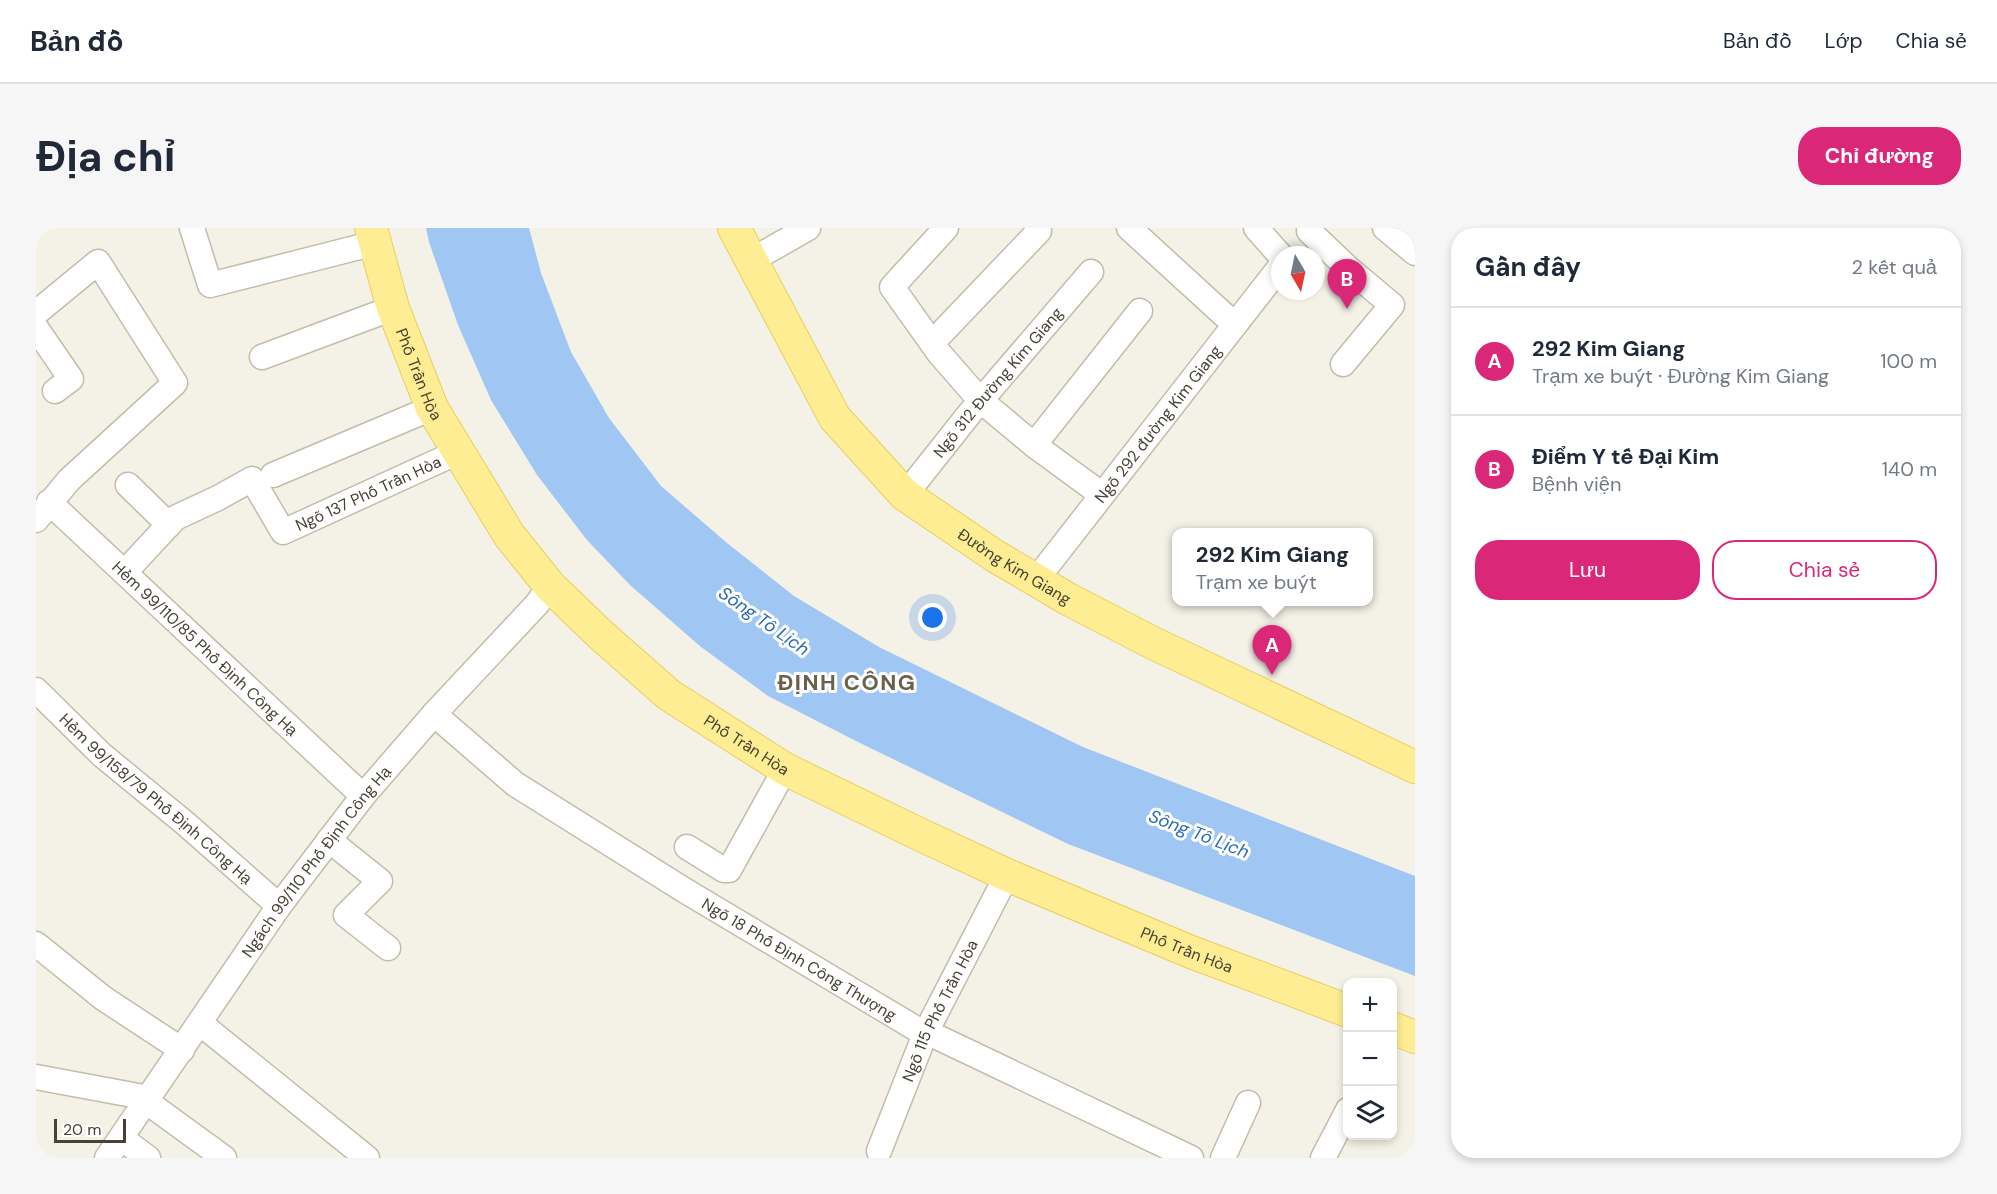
<!DOCTYPE html>
<html lang="vi">
<head>
<meta charset="utf-8">
<style>
  :root { --surface:#fff; --page:#f6f6f7; --text:#1f2937; --muted:#747a83; --line:#e0e1e3; --accent:#db2777 }
  body { margin:0; font-family:"DM Sans",sans-serif; background:var(--page); color:var(--text) }
  .controls { position:absolute; right:18px; bottom:18px; display:grid; overflow:hidden; border-radius:12px; box-shadow:0 3px 9px #0003 }
  .controls button { width:54px; height:54px; display:grid; place-items:center; padding:0; border:0; border-bottom:2px solid var(--line); background:var(--surface); color:var(--text); font:30px sans-serif }
  .compass { position:absolute; left:1235px; top:18px; width:54px; height:54px; border-radius:50%; background:var(--surface); box-shadow:0 3px 9px #0003; rotate:171deg }
  .scale { position:absolute; left:18px; bottom:15px; width:72px; box-sizing:border-box; padding-left:6px; border:3px solid #474235; border-top:0; font-size:16px; line-height:21px; white-space:nowrap; color:#474235; -webkit-text-stroke:4px #fff; paint-order:stroke }
  .you { position:absolute; left:897px; top:390px; width:21px; height:21px; margin:-15px; border:4px solid #fff; border-radius:50%; background:#1a73e8; box-shadow:0 0 0 9px #1a73e833 }
  .badge { display:grid; place-items:center; width:39px; height:39px; border-radius:50%; background:var(--accent); color:#fff; font-size:20px; font-weight:700 }
  .pin { position:absolute; translate:-50% -50px; filter:drop-shadow(0 2px 3px #0008) }
  .pin::after { content:''; position:absolute; top:32px; width:21px; height:18px; background:inherit; clip-path:polygon(0 0,100% 0,50% 100%) }
  .popup { position:absolute; left:1136px; top:300px; width:201px; height:78px; box-sizing:border-box; display:grid; place-content:center; border-radius:12px; background:var(--surface); filter:drop-shadow(0 2px 4px #0005); font-size:20px; white-space:nowrap; color:var(--muted) }
  .popup b { font-size:22px; color:var(--text) }
  .popup::after { content:''; position:absolute; left:50%; top:100%; margin-left:-12px; border:12px solid transparent; border-top-color:var(--surface) }
  .list { margin:0; padding:0; list-style:none }
  h2 { display:flex; justify-content:space-between; align-items:center; height:78px; margin:0; padding:0 24px; font-size:26px }
  h2 small { font-size:20px; font-weight:400; color:var(--muted) }
  .list li { display:grid; grid-template-columns:39px 1fr auto; gap:18px; align-items:center; box-sizing:border-box; height:108px; padding:0 24px; border-top:2px solid var(--line) }
  .list b { display:block; font-size:22px; white-space:nowrap }
  .list p { margin:0; font-size:20px; white-space:nowrap; color:var(--muted) }
  .list em { font-size:20px; font-style:normal; color:var(--muted) }
  .actions { display:flex; gap:12px; padding:18px 24px }
  .actions a { flex:1; padding:14px 0; border:2px solid var(--accent); border-radius:24px; text-align:center; font-size:21px; color:var(--accent) }
  .actions .main { background:var(--accent); color:#fff }
  .icon { flex:none; width:33px; height:33px; fill:none; stroke:currentColor; stroke-width:2; stroke-linecap:round; stroke-linejoin:round }
  .map { position:relative; flex:none; width:1379px; height:930px; overflow:hidden; border-radius:24px }
  header { display:flex; align-items:center; gap:36px; box-sizing:border-box; height:84px; padding:0 30px; background:var(--surface); border-bottom:2px solid var(--line) }
  header strong { font-size:28px }
  nav { display:flex; gap:33px; margin-inline-start:auto; font-size:21px }
  .intro { display:flex; align-items:center; justify-content:space-between; box-sizing:border-box; height:144px; padding:0 36px }
  h1 { margin:0; font-size:42px }
  .button { padding:15px 27px; border-radius:24px; background:var(--accent); color:#fff; font-size:21px; font-weight:700 }
  main { display:flex; gap:36px; padding:0 36px }
  aside { flex:1; background:var(--surface); border-radius:24px; box-shadow:0 3px 9px #0003 }
  .map>svg:first-child { display:block }
  .water { fill:#a0c7f3 }
  .lines { fill:none; stroke-linecap:round; stroke-linejoin:round }
  .minor-casing { stroke:#c2bdab; stroke-width:27 }
  .major-casing { stroke:#e8cf60; stroke-width:34 }
  .minor { stroke:#fff; stroke-width:24 }
  .major { stroke:#ffed94; stroke-width:32 }
  .labels { text-anchor:middle; dominant-baseline:central; stroke-width:6; stroke-linejoin:round; paint-order:stroke }
  .street-label { font-size:16px; fill:#474235; stroke:#fff }
  .water-label { font-size:18px; font-style:italic; fill:#2a6bb6; stroke:#fff }
  .district-label { font-size:22px; font-weight:bold; letter-spacing:1.5px; fill:#6a614c; stroke:#fff }
</style>
</head>
<body>
<header>
<strong>Bản đồ</strong>
<nav><a>Bản đồ</a><a>Lớp</a><a>Chia sẻ</a></nav>
</header>
<div class="intro"><h1>Địa chỉ</h1><a class="button">Chỉ đường</a></div>
<main>
<div class="map">
<svg width="1379" height="930" viewBox="0 0 1379 930">
  <rect width="100%" height="100%" fill="#f4f1e6"/>
  <!-- water -->
  <path class="water" d="M390 0H493L505 45 535 124 573 190 625 258 691 315 758 368 843 419 1047 519 1379 648V748L1032 616 824 515 732 468 665 419 594 357 551 312 501 247 455 172 422 97 393 14Z"/>
  <g class="lines">
    <!-- minor casing -->
    <g class="minor-casing">
      <g id="minor">
        <path d="M156 0 174 57 339 15"/>
        <path d="M910 0 856 59 903 125 944 172 998 217 1104 83"/>
        <path d="M1093 0 1198 96"/>
        <path d="M1220 0 1244 27"/>
        <path d="M1349 0 1379 25"/>
        <path d="M1273 3 1313 41 1356 77 1307 136"/>
        <path d="M716 32 772 0"/>
        <path d="M0 85 62 34 139 155 33 252 0 292"/>
        <path d="M0 100 35 151 19 163"/>
        <path d="M896 115 1003 3"/>
        <path d="M226 129 357 80"/>
        <path d="M998 217 1065 266"/>
        <path d="M237 247 396 180"/>
        <path d="M92 257 133 297"/>
        <path id="s1" d="M869 267 934 185 1055 44"/>
        <path id="s2" d="M13 274 327 568"/>
        <path id="s3" d="M89 344 139 290 182 270 216 251 247 304 422 224"/>
        <path id="s4" d="M1000 352 1244 39"/>
        <path id="s5" d="M0 462 66 527 150 596 243 678"/>
        <path id="s6" d="M398 486 479 556 648 662 889 806 899 808 1155 930"/>
        <path d="M293 612 344 653 310 687 352 720"/>
        <path d="M651 619 688 642H693L749 541"/>
        <path d="M0 716 67 770 146 822"/>
        <path d="M165 796 331 930"/>
        <path d="M0 849 113 870"/>
        <path d="M111 874 188 930"/>
        <path d="M85 910 112 930"/>
        <path id="s7" d="M843 923 889 806 971 647"/>
        <path id="s8" d="M71 930 243 678 327 568 398 486 501 376 514 358"/>
        <path d="M1187 930 1212 875"/>
        <path d="M1287 930 1312 882"/>
      </g>
    </g>
    <!-- major casing -->
    <g class="major-casing">
      <g id="major">
        <path id="s9" d="M335 0 357 80 396 180 473 307 514 358 566 408 633 467 749 541 883 606 971 647 1155 724 1312 783"/>
        <path id="s10" d="M698 0 799 190 869 267 959 328 1032 371 1115 414 1379 539"/>
        <path d="M1356 800 1379 809"/>
      </g>
    </g>
    <!-- minor -->
    <use href="#minor" class="minor"/>
    <!-- major -->
    <use href="#major" class="major"/>
  </g>
  <g class="labels">
    <!-- street labels -->
    <g class="street-label">
      <text stroke="none"><textPath href="#s9" startOffset="154">Phố Trần Hòa</textPath></text>
      <text stroke="none"><textPath href="#s1" startOffset="146">Ngõ 312 Đường Kim Giang</textPath></text>
      <text stroke="none"><textPath href="#s4" startOffset="198">Ngõ 292 đường Kim Giang</textPath></text>
      <text stroke="none"><textPath href="#s3" startOffset="315">Ngõ 137 Phố Trần Hòa</textPath></text>
      <text stroke="none"><textPath href="#s10" startOffset="450">Đường Kim Giang</textPath></text>
      <text stroke="none"><textPath href="#s2" startOffset="214">Hẻm 99/110/85 Phố Định Công Hạ</textPath></text>
      <text stroke="none"><textPath href="#s9" startOffset="658">Phố Trần Hòa</textPath></text>
      <text stroke="none"><textPath href="#s5" startOffset="162">Hẻm 99/158/79 Phố Định Công Hạ</textPath></text>
      <text stroke="none"><textPath href="#s8" startOffset="363">Ngách 99/110 Phố Định Công Hạ</textPath></text>
      <text stroke="none"><textPath href="#s9" startOffset="1144">Phố Trần Hòa</textPath></text>
      <text stroke="none"><textPath href="#s6" startOffset="441">Ngõ 18 Phố Định Công Thượng</textPath></text>
      <text stroke="none"><textPath href="#s7" startOffset="153">Ngõ 115 Phố Trần Hòa</textPath></text>
    </g>
    <!-- water labels -->
    <g class="water-label">
      <text transform="translate(728 393) rotate(35)">Sông Tô Lịch</text>
      <text transform="translate(1163 606) rotate(21)">Sông Tô Lịch</text>
    </g>
    <!-- district labels -->
    <g class="district-label">
      <text x="811" y="454">ĐỊNH CÔNG</text>
    </g>
  </g>
</svg>
<div class="controls">
<button>+</button>
<button>−</button>
<button><svg class="icon" aria-label="layers" viewBox="0 0 24 24"><path d="M12 4l9 5-9 5-9-5zM3 14l9 5 9-5"/></svg></button>
</div>
<svg class="compass" viewBox="-18 -18 36 36"><path d="M0-13l5 13h-10z" fill="#e53935"/><path d="M0 13l5-13h-10z" fill="#747a83"/></svg>
<div class="scale">20 m</div>
<div class="you"></div>
<div class="pin badge" style="left:1236px;top:447px">A</div>
<div class="popup"><b>292 Kim Giang</b>Trạm xe buýt</div>
<div class="pin badge" style="left:1311px;top:81px">B</div>
</div>
<aside>
<h2>Gần đây<small>2 kết quả</small></h2>
<ul class="list">
<li><span class="badge">A</span><div><b>292 Kim Giang</b><p>Trạm xe buýt · Đường Kim Giang</p></div><em>100 m</em></li>
<li><span class="badge">B</span><div><b>Điểm Y tế Đại Kim</b><p>Bệnh viện</p></div><em>140 m</em></li>
</ul>
<div class="actions"><a class="main">Lưu</a><a>Chia sẻ</a></div>
</aside>
</main>
</body>
</html>
